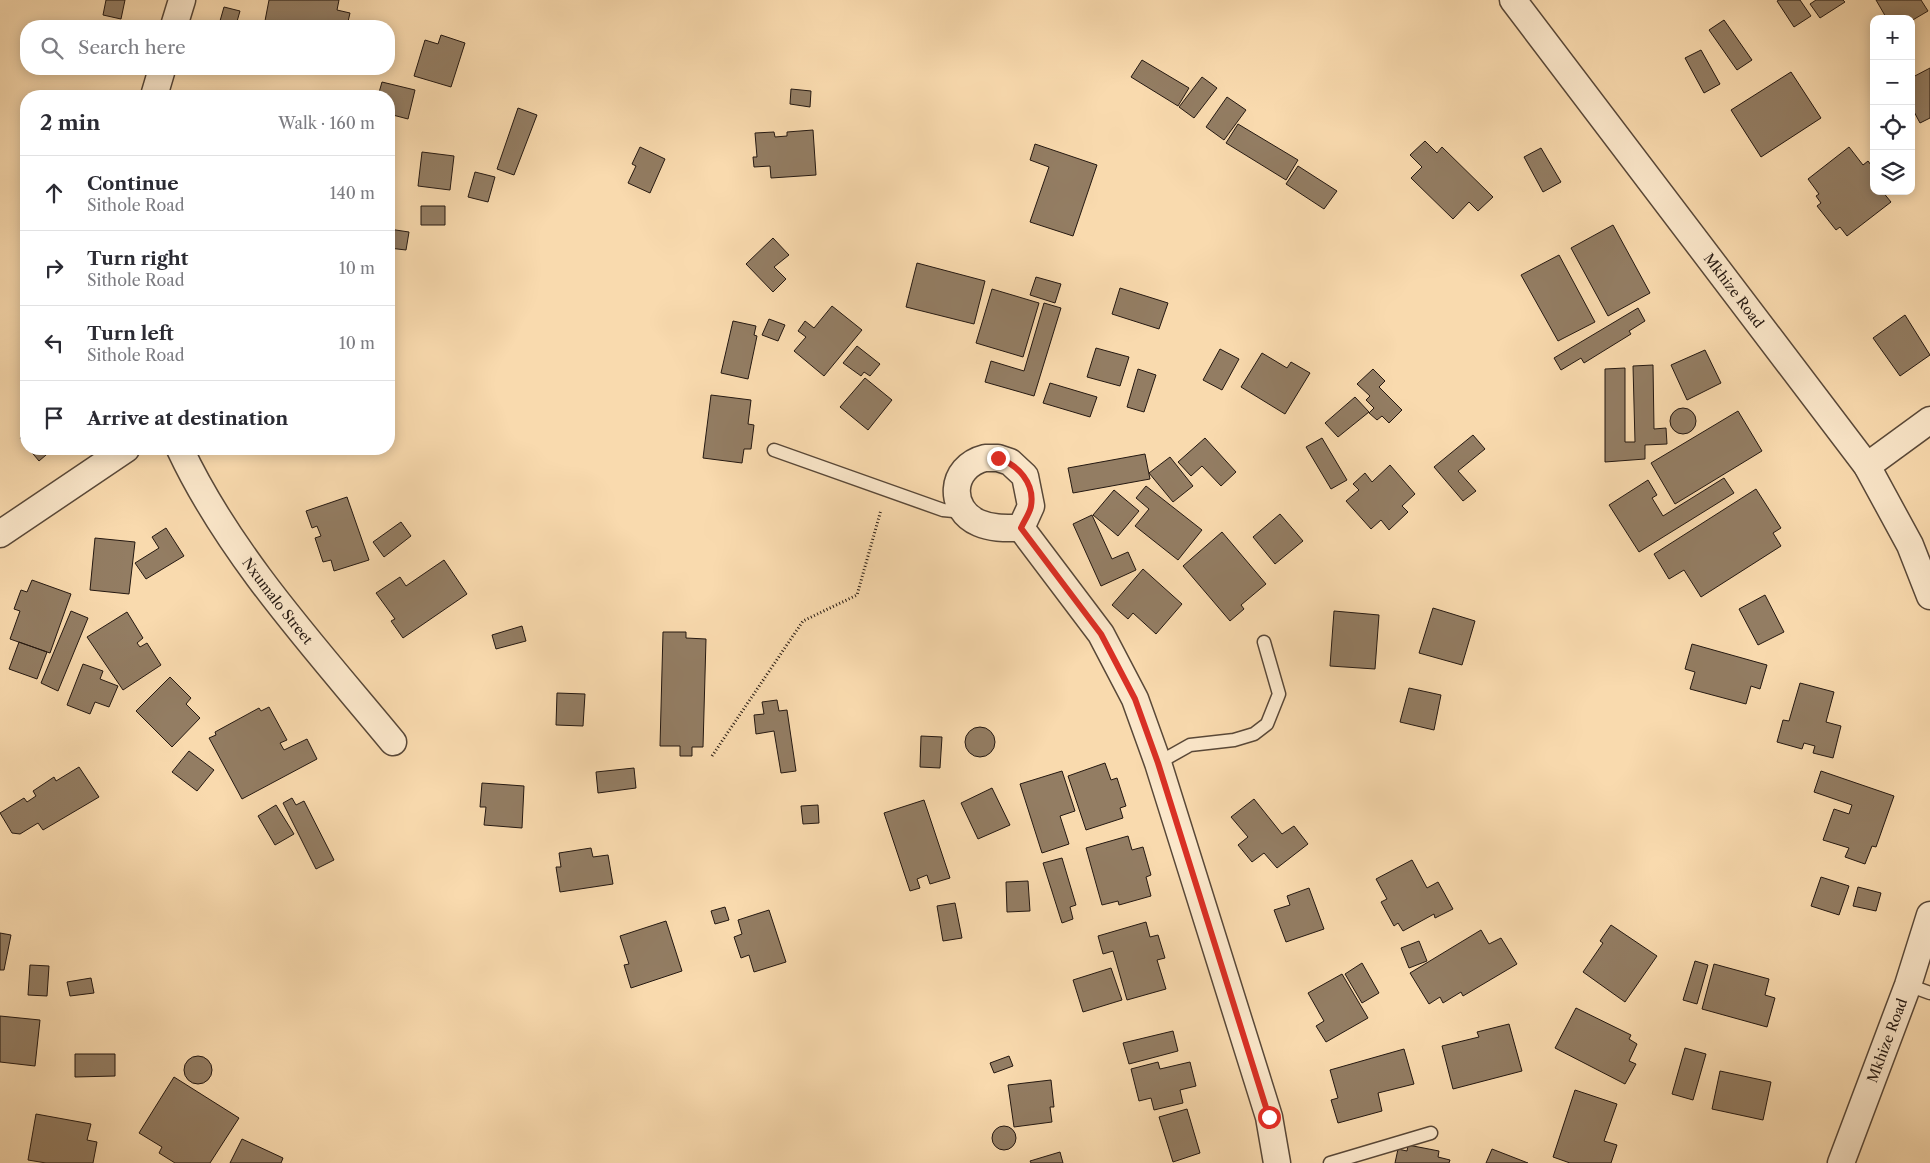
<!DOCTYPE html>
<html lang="en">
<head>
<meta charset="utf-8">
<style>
  :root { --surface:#fff; --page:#f7f7f7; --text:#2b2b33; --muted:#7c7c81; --line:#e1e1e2 }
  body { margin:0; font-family:"Libre Caslon Text",serif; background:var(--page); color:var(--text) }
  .controls { position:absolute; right:15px; top:15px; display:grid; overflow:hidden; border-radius:10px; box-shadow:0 2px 12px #0003 }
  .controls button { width:45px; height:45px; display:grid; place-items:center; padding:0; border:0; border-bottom:1px solid var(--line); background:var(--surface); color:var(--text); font:25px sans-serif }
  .stop { position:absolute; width:15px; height:15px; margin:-11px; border:4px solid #d93025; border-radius:50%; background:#fff }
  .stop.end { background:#d93025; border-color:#fff; box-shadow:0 1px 5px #0008 }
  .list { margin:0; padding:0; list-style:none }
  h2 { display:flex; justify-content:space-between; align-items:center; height:65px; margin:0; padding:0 20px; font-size:21px }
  h2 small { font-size:16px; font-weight:400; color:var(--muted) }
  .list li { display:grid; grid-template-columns:32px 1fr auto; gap:15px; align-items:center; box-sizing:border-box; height:75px; padding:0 20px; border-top:1px solid var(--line) }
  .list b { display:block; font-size:19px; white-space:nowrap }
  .list p { margin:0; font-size:16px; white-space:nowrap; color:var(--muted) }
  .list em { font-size:16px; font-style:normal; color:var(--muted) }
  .icon { flex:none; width:28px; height:28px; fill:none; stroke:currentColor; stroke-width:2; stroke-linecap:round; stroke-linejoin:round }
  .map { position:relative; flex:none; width:1930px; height:1163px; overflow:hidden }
  .search { position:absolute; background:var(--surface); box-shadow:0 2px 12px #0003; left:20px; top:20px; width:375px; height:55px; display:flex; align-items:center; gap:12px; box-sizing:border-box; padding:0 18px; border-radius:20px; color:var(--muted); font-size:19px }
  .panel { position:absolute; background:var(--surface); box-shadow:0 2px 12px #0003; left:20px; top:90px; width:375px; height:365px; border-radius:20px }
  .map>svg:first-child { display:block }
  .building { fill:#937d63; stroke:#241811 }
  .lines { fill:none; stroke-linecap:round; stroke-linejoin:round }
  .service-casing { stroke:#594838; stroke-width:15 }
  .minor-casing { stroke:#594838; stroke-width:29 }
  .path { stroke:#241811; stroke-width:3; stroke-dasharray:1 2.5; stroke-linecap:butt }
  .service { stroke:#fbe7ca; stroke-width:12 }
  .minor { stroke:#fbe7ca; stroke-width:26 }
  .route { stroke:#d93025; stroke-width:6 }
  .labels { text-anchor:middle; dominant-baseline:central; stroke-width:4.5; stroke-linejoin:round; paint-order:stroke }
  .street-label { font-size:14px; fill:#241811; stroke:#fbe7ca }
</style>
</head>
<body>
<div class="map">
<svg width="1930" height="1163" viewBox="0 0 1930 1163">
  <rect width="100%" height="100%" fill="#f9daae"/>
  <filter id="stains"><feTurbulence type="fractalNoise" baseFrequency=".004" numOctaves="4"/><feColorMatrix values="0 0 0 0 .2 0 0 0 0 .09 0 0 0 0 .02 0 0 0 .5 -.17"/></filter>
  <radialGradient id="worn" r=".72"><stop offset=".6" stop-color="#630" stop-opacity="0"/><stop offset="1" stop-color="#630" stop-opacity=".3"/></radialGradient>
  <!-- building -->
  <path class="building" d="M106 0H125L121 19 103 15Z
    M269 0H339L337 10 350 13 347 26H264Z
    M1779 0H1800L1811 16 1794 27 1777 1Z
    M1816 0H1843L1845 2 1820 18 1810 4Z
    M1876 0H1921L1928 11 1911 21V19H1887Z
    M224 7 240 11 236 25 220 21Z
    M1724 20 1752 60 1737 70 1709 30Z
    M441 35 465 43 451 87 414 76 425 40 438 44Z
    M1701 50 1720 84 1704 93 1685 58Z
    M1142 60 1189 88 1178 106 1131 77Z
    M1930 68V118L1920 123 1911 106V78Z
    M1791 72 1821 118 1761 157 1731 110Z
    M1202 77 1217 88 1194 118 1179 107Z
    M382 82 415 90 408 119 389 114V96H378Z
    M791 89 811 91 810 107 790 104Z
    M1227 97 1246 110 1224 140 1206 127Z
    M518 108 537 115 514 175 497 169Z
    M1238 124 1298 160 1286 180 1226 143Z
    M813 130 816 175 771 178 770 166 754 167 753 157H757L755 133 774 132 775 137 787 136V132Z
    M1425 141 1437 153 1442 147 1493 197 1478 211 1469 202 1453 219 1411 178 1422 167 1410 155Z
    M1035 144 1097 165 1073 236 1030 222 1049 167 1030 160Z
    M640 147 665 159 650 193 628 183 636 166 632 164Z
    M1849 147 1863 165 1868 161 1874 169V191H1882L1891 202 1847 236 1840 227 1836 230 1817 206 1821 203 1816 196 1819 194 1808 179Z
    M1541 148 1561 182 1543 192 1524 157Z
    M422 152 454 156 450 190 418 186Z
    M1298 166 1337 191 1324 209 1286 184Z
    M475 172 495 177 488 202 468 197Z
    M421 206H445V225H421Z
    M1613 225 1650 293 1608 316 1571 248Z
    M389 229 409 232 406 250 389 248Z
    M773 238 789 255 774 267 786 279 773 292 746 264Z
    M1559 255 1595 322 1558 341 1521 275Z
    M917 263 985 281 974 324 906 307Z
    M1036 277 1061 284 1055 303 1030 295Z
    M1120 288 1168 303 1159 329 1112 314Z
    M992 289 1039 303 1023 357 976 343Z
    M1044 303 1061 308 1034 396 985 382 991 361 1024 371Z
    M832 306 862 330 824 376 794 351 806 337 798 331 805 321 814 328Z
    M1638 308 1645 321 1629 331 1631 334 1584 363 1581 358 1561 370 1554 358Z
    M1905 315 1930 355 1900 376 1873 338Z
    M769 319 785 325 778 341 762 335Z
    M733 321 756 326 754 335 757 336 748 379 721 373Z
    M857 346 880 364 870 376 864 372 861 376 843 363Z
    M1096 348 1129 357 1120 386 1087 377Z
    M1220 349 1239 359 1222 390 1203 380Z
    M1705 350 1721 383 1687 400 1671 365Z
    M1262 353 1287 368 1291 362 1310 373 1285 414 1241 387Z
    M1653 365 1654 429 1666 428 1667 444 1645 445V459L1605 462V369L1625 368V442H1635L1633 366Z
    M1138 369 1156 375 1144 412 1127 407Z
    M1373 369 1385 381 1379 387 1402 410 1389 423 1382 416 1377 420 1369 413 1374 408 1366 400 1370 396 1357 384Z
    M865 378 892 400 868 430 840 407Z
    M1050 383 1097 397 1090 417 1043 403Z
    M711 395 751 400 748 424 754 425 751 449H744L742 463 703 458Z
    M1355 397 1369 412 1338 437 1325 423Z
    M1670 421a13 13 0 1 1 26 0a13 13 0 1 1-26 0Z
    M1738 411 1762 451 1675 504 1651 463Z
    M26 432V445L20 438Z
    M1473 435 1485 449 1458 471 1476 491 1463 501 1434 467Z
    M1205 438 1236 472 1221 486 1202 466 1191 476 1178 462Z
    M1322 438 1347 480 1331 489 1306 447Z
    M29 449H53L39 461Z
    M1145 454 1150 479 1073 493 1068 468Z
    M1170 457 1193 486 1173 502 1149 473Z
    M1390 465 1415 494 1402 506 1408 512 1389 530 1381 520 1371 529 1346 501 1359 490 1353 484 1365 473 1372 482Z
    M1724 478 1734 493 1639 552 1609 505 1648 480 1657 495 1652 498 1663 516Z
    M1146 486 1202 530 1178 560 1135 526 1149 509 1136 498Z
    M1756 489 1781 528 1773 533 1781 546 1701 597 1684 570 1669 579 1654 554Z
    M1114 490 1139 511 1118 536 1093 515Z
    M347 497 369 560 334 571 331 560 323 562 315 538 321 536 317 526 312 528 306 511Z
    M1280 514 1303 541 1275 564 1253 537Z
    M1092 515 1112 559 1128 552 1136 570 1101 586 1073 524Z
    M401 522 411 536 384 557 373 542Z
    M166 528 184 556 146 579 135 563 159 548 152 537Z
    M1222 532 1266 584 1241 605 1244 609 1230 621 1183 566Z
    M95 538 135 542 129 594 90 590Z
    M444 560 467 594 403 638 391 621 395 619 376 593 400 577 406 586Z
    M1143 569 1182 604 1156 634 1133 613 1128 619 1112 605Z
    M32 580 71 594 50 653 10 639 20 611 14 609 21 590 27 592Z
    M1765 595 1784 632 1758 645 1739 609Z
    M1433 608 1475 621 1462 665 1419 653Z
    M71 611 88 618 58 691 41 683Z
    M1334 611 1379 615 1375 669 1330 666Z
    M127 612 143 638 137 643 140 647 147 643 161 665 123 690 87 637Z
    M522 626 526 641 496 649 492 635Z
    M663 632H686V638L706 639 703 747H692V756H680V746H660Z
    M19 642 47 652 37 679 9 669Z
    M1692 644 1767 665 1760 689 1751 686 1746 704 1690 689 1695 672 1685 669Z
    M83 664 103 671 100 679 118 686 109 707 95 702 90 714 67 705Z
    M170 677 191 698 186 704 200 718 172 747 136 711Z
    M1800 683 1834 692 1826 722 1841 726 1833 758 1813 753 1815 746 1804 743 1802 749 1777 742 1783 720 1789 721Z
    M1409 688 1441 695 1434 730 1400 722Z
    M557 693 585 694 583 726 556 725Z
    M777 700 779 711 787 710 796 771 781 773 774 731 756 734 754 715 764 714 762 702Z
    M269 707 287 740 280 743 284 750 307 739 317 759 242 799 209 738 216 735 215 732 259 708 261 711Z
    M965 742a15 15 0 1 1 30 0a15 15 0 1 1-30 0Z
    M921 736 942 737 940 768 920 767Z
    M189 751 214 770 197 791 172 772Z
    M1105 763 1111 780 1117 778 1126 806 1120 808 1123 818 1086 830 1068 776Z
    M79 767 99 797 43 830 38 823 20 834 12 833 0 813 24 798 27 802 36 796 33 791 54 777 56 781Z
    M634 768 636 788 598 793 596 772Z
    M1062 771 1075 811 1060 816 1069 844 1042 853 1020 784Z
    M1821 771 1894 796 1876 847 1872 846 1865 864 1845 857 1849 848 1823 840 1834 809 1849 814 1852 805 1814 792Z
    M482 783 524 786 522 828 484 825 486 807H480Z
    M992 788 1010 825 978 839 961 803Z
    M292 798 296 805 304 801 334 860 316 869 283 803Z
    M1254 799 1282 834 1294 826 1308 844 1277 868 1264 853 1252 862 1238 845 1248 837 1231 817Z
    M924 800 950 878 930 884 927 875 917 879 920 888 910 891 884 813Z
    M276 805 294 834 275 845 258 816Z
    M818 805 819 823 803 824 801 806Z
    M1128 836 1132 850 1143 847 1151 875 1146 877 1151 896 1119 905 1118 901 1102 905 1086 848Z
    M591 848 593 857 608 855 613 884 560 892 556 867H561L559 853Z
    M1062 858 1076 905 1070 907 1073 919 1062 923 1043 863Z
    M1412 860 1427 888 1438 882 1453 909 1435 918 1434 914 1403 931 1398 923 1394 926 1381 902 1387 899 1376 879Z
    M1821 877 1849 886 1839 915 1811 906Z
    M1028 881 1030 911 1007 912 1006 882Z
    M1858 887 1881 893 1876 911 1853 906Z
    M1309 888 1324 929 1286 942 1274 910 1290 905 1287 896Z
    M955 903 962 938 943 941 937 906Z
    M725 907 729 920 715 924 711 911Z
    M769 910 786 962 754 972 749 955 741 958 734 937 742 934 738 920Z
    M666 921 682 971 631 988 624 965 629 964 620 936Z
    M1146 922 1150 937 1158 935 1165 958 1157 960 1166 989 1127 1000 1113 951 1103 954 1098 936Z
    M1611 925 1657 956 1625 1002 1583 972 1603 943 1600 941Z
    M1481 930 1489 944 1501 938 1517 964 1463 996 1461 992 1443 1003 1440 997 1429 1004 1410 973Z
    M0 933 11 935 4 970H0Z
    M1419 941 1427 961 1409 968 1401 948Z
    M1695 961 1708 965 1697 1004 1683 1000Z
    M1362 963 1379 993 1362 1003 1345 974Z
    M1714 964 1769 979 1765 995 1775 998 1767 1027 1702 1009Z
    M30 965 49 966 47 996 28 995Z
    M1111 968 1122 1000 1083 1012 1073 980Z
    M1342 974 1368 1018 1326 1042 1316 1026 1324 1021 1308 993Z
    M91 978 94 993 70 996 67 982Z
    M1576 1008 1631 1035 1629 1039 1637 1044 1629 1061 1636 1064 1625 1084 1555 1048Z
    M0 1016 40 1020 35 1066 0 1062Z
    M1509 1024 1522 1071 1453 1089 1442 1046 1479 1037 1477 1032Z
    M1173 1031 1178 1051 1129 1064 1123 1043Z
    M1685 1048 1706 1054 1693 1100 1672 1094Z
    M1404 1049 1414 1084 1378 1093 1382 1111 1338 1123 1331 1100 1338 1098 1330 1070Z
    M75 1054H115V1076L75 1077Z
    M1009 1056 1013 1066 994 1073 990 1063Z
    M184 1070a14 14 0 1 1 28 0a14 14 0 1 1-28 0Z
    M1158 1062 1160 1069 1190 1062 1196 1086 1180 1090 1183 1103 1154 1110 1151 1098 1139 1101 1131 1069Z
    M1720 1071 1771 1082 1763 1120 1712 1109Z
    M174 1077 239 1118 210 1163H175L159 1153 162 1147 139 1133Z
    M1051 1080 1054 1107H1050L1052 1122 1014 1127 1008 1085Z
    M1575 1090 1617 1104 1604 1141 1617 1145 1611 1163H1570L1553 1157Z
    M1187 1109 1200 1153 1173 1162 1159 1117Z
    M36 1114 91 1124 87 1140 97 1142 93 1163H46L28 1160Z
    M992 1138a12 12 0 1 1 24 0a12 12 0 1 1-24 0Z
    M242 1139 283 1158 281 1163H230Z
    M1408 1145 1439 1151 1438 1157 1450 1160 1449 1163H1395L1398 1149 1407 1151Z
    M1492 1149 1528 1163H1486Z
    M1060 1152 1063 1163H1031L1030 1161Z"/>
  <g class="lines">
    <!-- service casing -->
    <g class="service-casing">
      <path id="service" d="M774 450 943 510 964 512
        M1158 763 1190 745 1234 740 1254 734 1267 724 1279 694 1264 642
        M1908 985 1930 993
        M1330 1163 1431 1133"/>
    </g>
    <!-- minor casing -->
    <g class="minor-casing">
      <g id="minor">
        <path id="s1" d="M1513 0 1867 466 1910 545 1930 596"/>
        <path d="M174 26 182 0"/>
        <path d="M154 96 162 69"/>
        <path id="s2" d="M180 449C230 556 318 651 393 742"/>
        <path d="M985 458H998L1010 462 1025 476 1031 506 1021 528C1007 528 993 529 979 523 948 510 949 467 985 458Z"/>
        <path d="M1867 466 1930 420"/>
        <path d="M1021 528 1101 634 1135 699 1158 763 1269 1117 1277 1163"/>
        <path d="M0 534 126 449"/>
        <path id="s3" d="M1841 1163 1908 985 1930 915"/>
      </g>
    </g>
    <!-- path -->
    <path class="path" d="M712 756 803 621 857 595 881 510"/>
    <!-- service -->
    <use href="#service" class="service"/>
    <!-- minor -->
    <use href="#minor" class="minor"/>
  </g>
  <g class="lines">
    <!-- route -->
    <path class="route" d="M998 458C1018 465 1035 483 1031 506 1030 513 1024 521 1021 528L1101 634 1135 699 1158 763 1269 1117"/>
  </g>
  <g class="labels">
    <!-- street labels -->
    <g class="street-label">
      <text stroke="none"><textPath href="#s1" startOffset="365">Mkhize Road</textPath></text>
      <text stroke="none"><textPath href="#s2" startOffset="181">Nxumalo Street</textPath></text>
      <text stroke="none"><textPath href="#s3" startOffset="131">Mkhize Road</textPath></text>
    </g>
  </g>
  <rect width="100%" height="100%" filter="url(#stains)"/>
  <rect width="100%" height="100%" fill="url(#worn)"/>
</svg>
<div class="controls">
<button>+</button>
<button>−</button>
<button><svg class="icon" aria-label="locate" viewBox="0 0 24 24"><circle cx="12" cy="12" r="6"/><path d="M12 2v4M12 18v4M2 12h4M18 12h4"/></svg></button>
<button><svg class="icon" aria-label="layers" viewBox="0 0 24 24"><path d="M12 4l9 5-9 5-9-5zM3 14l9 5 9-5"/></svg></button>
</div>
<div class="stop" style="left:1269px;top:1117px"></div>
<div class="stop end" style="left:998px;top:458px"></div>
<div class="search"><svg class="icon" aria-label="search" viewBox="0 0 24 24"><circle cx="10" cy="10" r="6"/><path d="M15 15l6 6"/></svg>Search here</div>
<section class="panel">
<h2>2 min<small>Walk · 160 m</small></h2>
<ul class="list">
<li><svg class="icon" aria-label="ahead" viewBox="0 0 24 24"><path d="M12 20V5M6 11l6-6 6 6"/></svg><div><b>Continue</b><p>Sithole Road</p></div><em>140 m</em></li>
<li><svg class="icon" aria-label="right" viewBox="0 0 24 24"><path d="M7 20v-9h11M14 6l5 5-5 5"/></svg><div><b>Turn right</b><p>Sithole Road</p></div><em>10 m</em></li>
<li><svg class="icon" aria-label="left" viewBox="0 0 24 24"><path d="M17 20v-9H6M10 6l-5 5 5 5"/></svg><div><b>Turn left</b><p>Sithole Road</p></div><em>10 m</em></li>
<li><svg class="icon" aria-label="arrive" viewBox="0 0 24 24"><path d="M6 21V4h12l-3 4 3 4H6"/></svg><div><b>Arrive at destination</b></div></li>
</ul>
</section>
</div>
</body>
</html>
